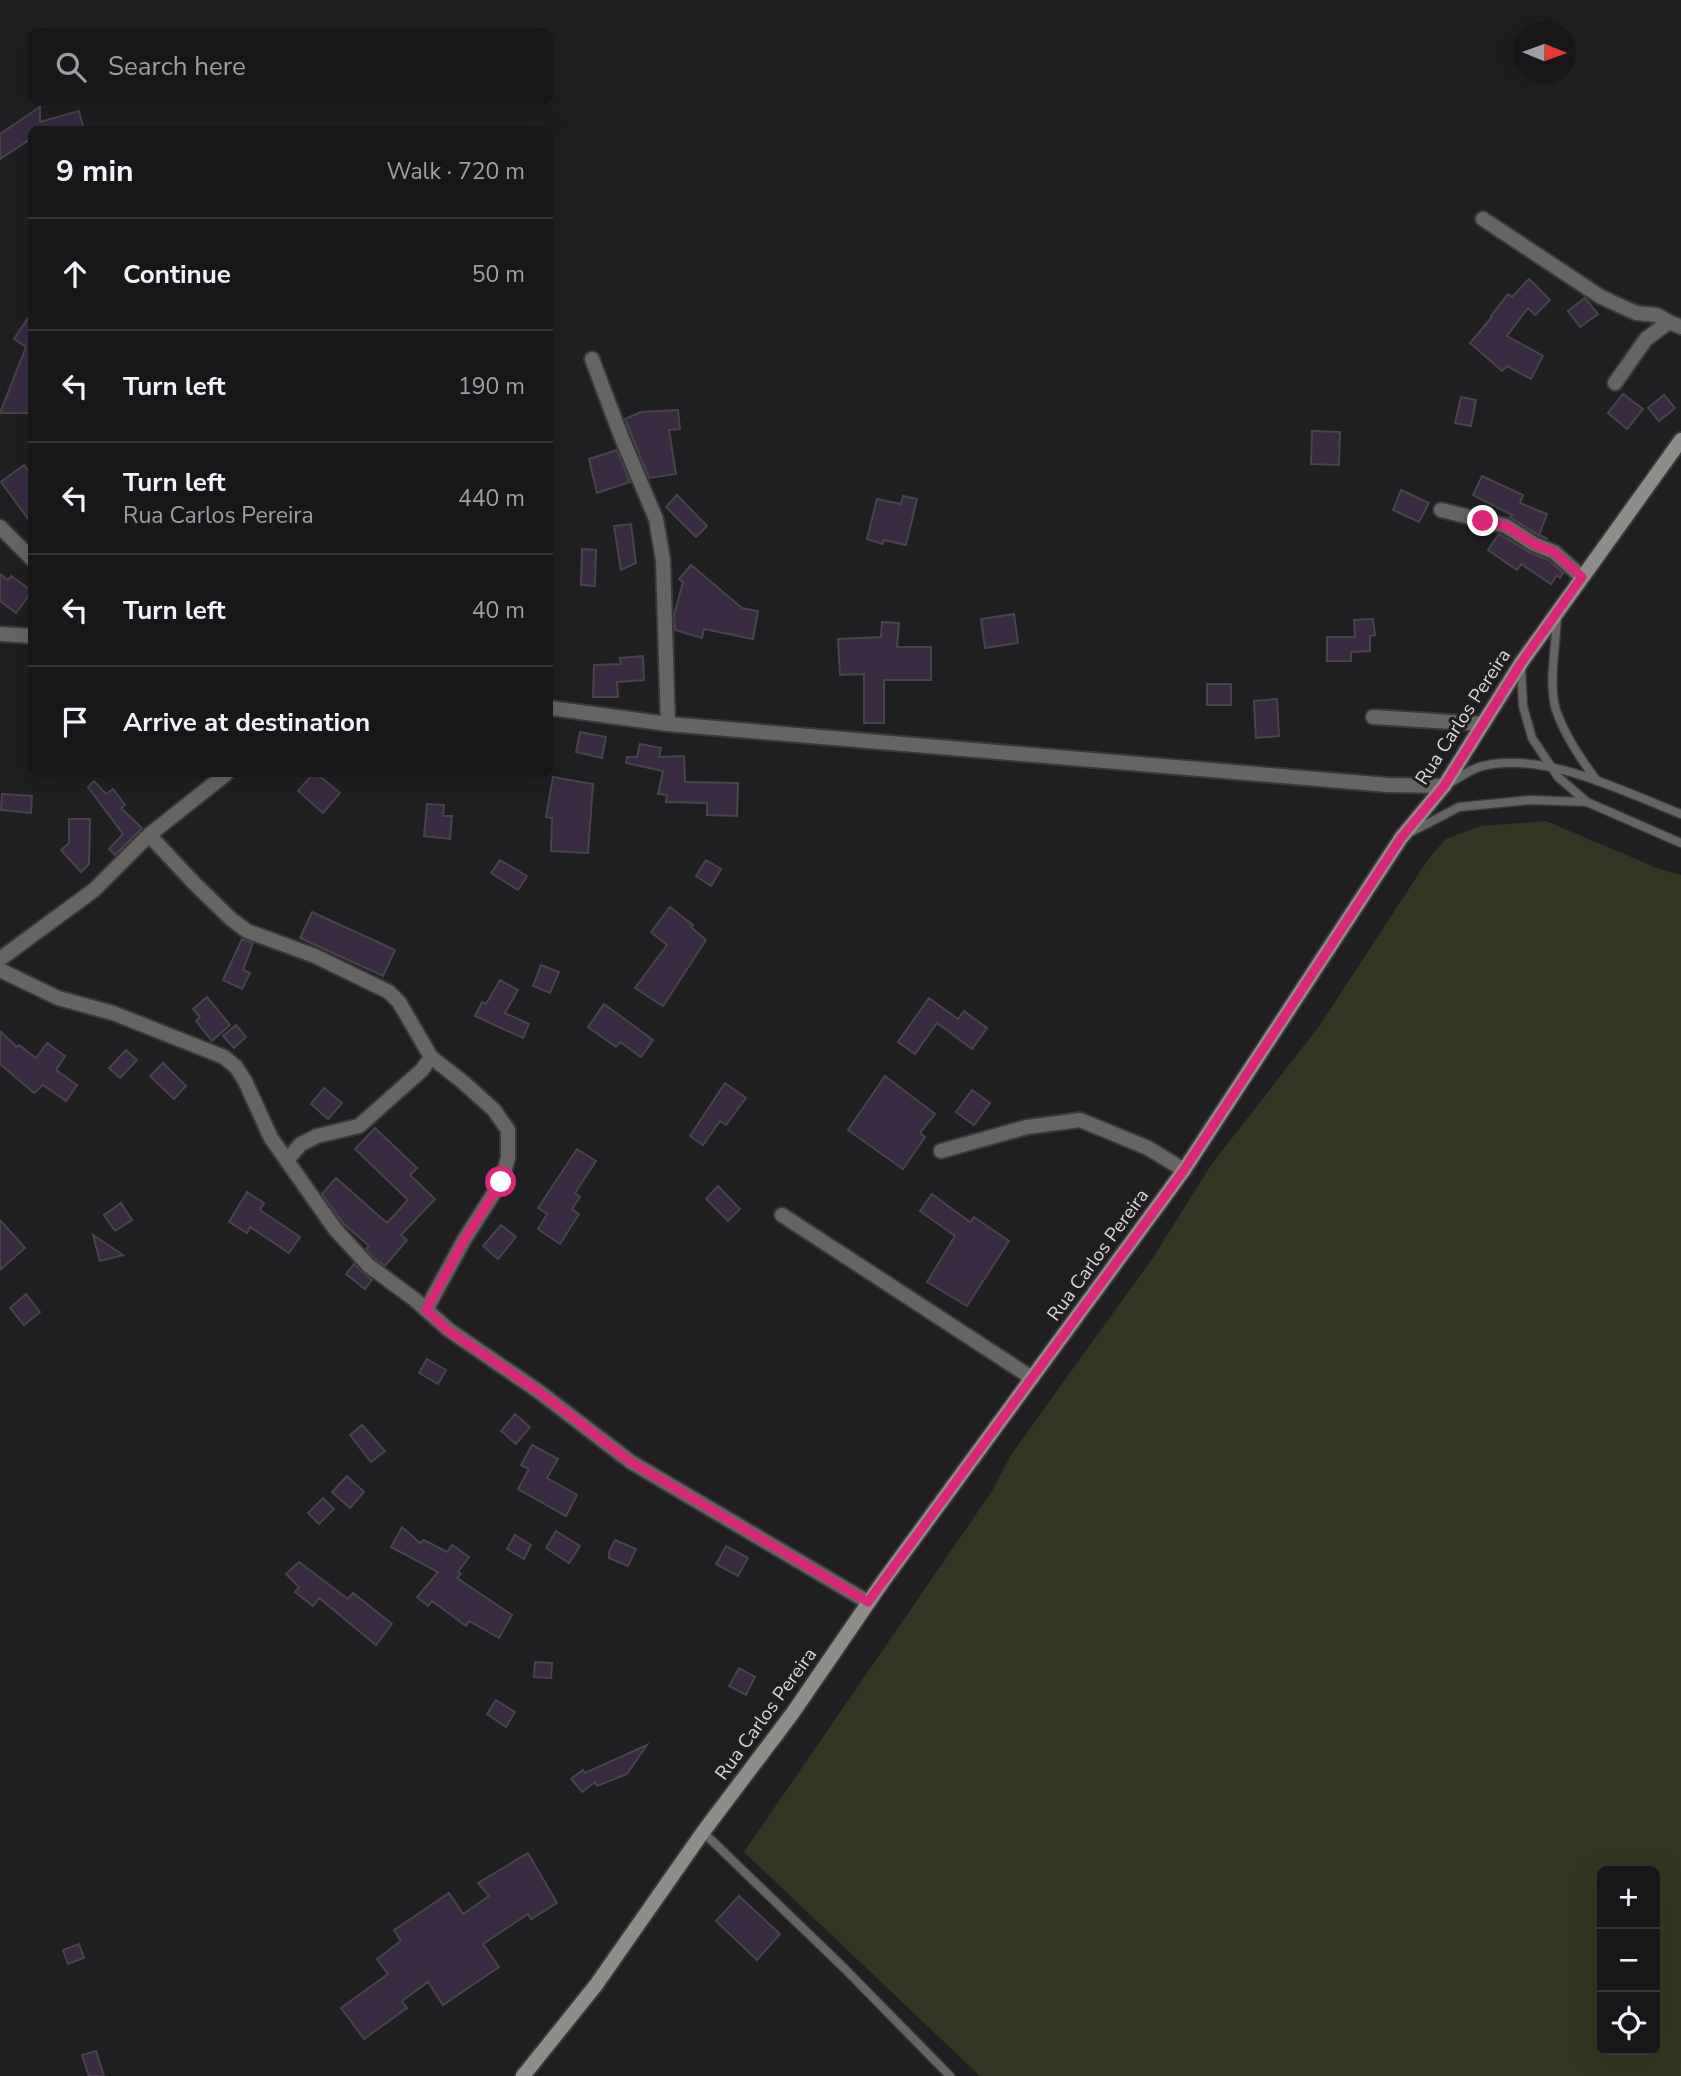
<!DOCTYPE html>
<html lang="en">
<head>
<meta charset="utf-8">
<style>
  :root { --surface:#171619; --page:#242326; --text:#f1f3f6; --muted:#9e9fa2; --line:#363538 }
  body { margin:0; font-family:"Nunito Sans",sans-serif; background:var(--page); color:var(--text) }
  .controls { position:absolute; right:21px; bottom:21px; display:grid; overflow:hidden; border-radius:10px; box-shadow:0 7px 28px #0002 }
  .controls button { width:63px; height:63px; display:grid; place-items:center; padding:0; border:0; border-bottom:2px solid var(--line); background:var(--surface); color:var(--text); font:35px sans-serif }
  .compass { position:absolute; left:1513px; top:21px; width:63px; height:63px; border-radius:50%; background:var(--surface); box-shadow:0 7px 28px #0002; rotate:91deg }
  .stop { position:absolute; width:21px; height:21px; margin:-16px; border:5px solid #db2777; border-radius:50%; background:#fff }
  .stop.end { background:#db2777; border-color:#fff; box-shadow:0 2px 7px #0008 }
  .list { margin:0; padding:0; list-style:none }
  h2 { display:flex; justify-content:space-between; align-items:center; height:91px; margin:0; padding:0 28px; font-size:30px }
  h2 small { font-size:23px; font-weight:400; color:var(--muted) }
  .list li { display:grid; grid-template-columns:46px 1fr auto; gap:21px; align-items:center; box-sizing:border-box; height:112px; padding:0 28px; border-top:2px solid var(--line) }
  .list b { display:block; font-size:26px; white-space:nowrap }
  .list p { margin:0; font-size:23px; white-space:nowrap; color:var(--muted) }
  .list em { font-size:23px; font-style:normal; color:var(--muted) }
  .icon { flex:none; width:38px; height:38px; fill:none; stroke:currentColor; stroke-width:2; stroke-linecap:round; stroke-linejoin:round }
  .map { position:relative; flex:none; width:1681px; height:2076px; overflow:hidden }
  .search { position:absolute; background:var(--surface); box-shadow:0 7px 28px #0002; left:28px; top:28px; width:525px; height:77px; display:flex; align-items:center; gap:18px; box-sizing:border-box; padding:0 24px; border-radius:10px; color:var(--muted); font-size:26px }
  .panel { position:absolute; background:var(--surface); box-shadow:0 7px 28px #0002; left:28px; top:126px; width:525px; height:651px; border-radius:10px }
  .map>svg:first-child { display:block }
  .green { fill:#343623; fill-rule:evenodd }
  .building { fill:#382b42; stroke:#474549; stroke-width:2 }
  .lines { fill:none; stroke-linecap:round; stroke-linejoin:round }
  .service-casing { stroke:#39383b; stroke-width:11 }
  .minor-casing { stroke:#39383b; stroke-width:18 }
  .secondary-casing { stroke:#39383b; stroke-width:18 }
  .service { stroke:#666563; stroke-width:8 }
  .minor { stroke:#666563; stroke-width:14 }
  .secondary { stroke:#8f8d8a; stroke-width:14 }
  .route { stroke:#db2777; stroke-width:9 }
  .labels { text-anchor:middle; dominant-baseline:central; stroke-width:6; stroke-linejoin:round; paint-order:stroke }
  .street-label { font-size:19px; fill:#d9d8da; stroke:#1f1e21 }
</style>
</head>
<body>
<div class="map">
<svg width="1681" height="2076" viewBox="0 0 1681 2076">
  <rect width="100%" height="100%" fill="#1f1e21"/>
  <!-- green -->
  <path class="green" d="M1546 821 1657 868 1681 875V2076H980L744 1852 992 1491 1011 1455 1154 1256 1211 1165 1320 1025 1429 858 1446 839 1480 826ZM1602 1871H1655V2050H1602Z"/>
  <!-- building -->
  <path class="building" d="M40 107V122L79 111 84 130H32V138L0 159V134Z
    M1529 279 1550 300 1535 315 1528 308 1507 336 1543 356 1531 379 1507 366 1502 371 1470 343 1492 317 1491 316 1508 294 1512 297Z
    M1585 298 1598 314 1580 327 1568 311Z
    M32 312V413H0L26 347 14 339Z
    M1623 394 1643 409 1627 429 1608 413Z
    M1664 395 1675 408 1659 421 1648 408Z
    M1461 397 1476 400 1471 426 1455 423Z
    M678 410 680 429 669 430 676 474 649 478 625 419 641 412Z
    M1312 431 1340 432 1339 465 1311 464Z
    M617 450 630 482 597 493 589 459Z
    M24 465 32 476V524L1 482Z
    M1482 476 1523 495 1520 503 1547 514 1539 535 1548 539 1538 535 1510 517 1512 515 1473 495Z
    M1401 490 1429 503 1419 522 1393 510Z
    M677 495 707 526 696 537 666 507Z
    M903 496 917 499 906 545 884 540 883 544 867 539 877 499 901 504Z
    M631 524 636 563 621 570 614 526Z
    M1499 534 1529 552 1549 560 1563 573 1560 578 1557 575 1551 584 1521 564 1517 570 1488 550Z
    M582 549 596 550 595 586 581 585Z
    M691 565 742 608 758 611 753 639 704 629 702 638 675 630 674 615 683 582 679 579Z
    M0 574 8 580 11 576 32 591 16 613 0 601Z
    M1014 614 1018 643 985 648 981 619Z
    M1373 619 1375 635 1370 636V651L1351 652V661H1327V637H1355L1354 620Z
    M882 622 899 623 897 647H931V680H884V723H864V674L840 675 838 639 881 637Z
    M643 656 644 680 617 682 618 697H593L594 665 621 664 620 658Z
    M1207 684H1231V705H1207Z
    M1277 699 1279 736 1256 738 1254 701Z
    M580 732 606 737 602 758 576 752Z
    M640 744 661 748 659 757 684 756 685 782 738 783 737 816 707 815V803L666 802 667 795 658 794 663 771 626 763 627 757H637Z
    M313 774H317L340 793 323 813 298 791Z
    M553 777 593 784 588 853 551 851 552 818 546 817Z
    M94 781 106 794 113 789 125 805 121 808 142 828 115 855 109 849 123 834 88 787Z
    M2 794 32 796 31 813 1 810Z
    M427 804 444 805 443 816H452L450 839 424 836Z
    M69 819H90L89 864 81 872 61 850 69 843Z
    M500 860 527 876 518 890 491 873Z
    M706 860 721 869 711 886 696 876Z
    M670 907 693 925 691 927 706 940 663 1006 635 988 667 945 651 932Z
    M312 912 395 950 383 976 300 938Z
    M242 939 253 943 243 970 250 973 242 989 223 980Z
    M541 965 559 972 550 993 533 986Z
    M500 980 518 990 505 1013 529 1024 523 1038 475 1016 482 1002 486 1004Z
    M207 997 230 1025 212 1041 196 1021 200 1017 193 1009Z
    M929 998 958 1019 964 1011 987 1028 972 1049 937 1023 915 1054 898 1042Z
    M604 1004 653 1040 641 1057 620 1042 616 1047 588 1027Z
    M236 1025 246 1037 234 1048 223 1036Z
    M0 1031 17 1047 19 1045 36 1058 47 1043 65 1056 56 1070 77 1085 66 1101 43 1085 34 1093 0 1064Z
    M126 1050 137 1060 120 1078 109 1068Z
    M163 1063 186 1086 174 1099 150 1076Z
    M885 1076 935 1114 920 1133 925 1137 903 1169 848 1130Z
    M725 1083 746 1098 726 1125 720 1121 703 1145 690 1136Z
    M324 1088 342 1103 328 1119 311 1104Z
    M972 1090 990 1103 974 1125 956 1112Z
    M375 1128 417 1168 410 1175 435 1199 401 1235 407 1240 385 1266 374 1258 366 1249 369 1246 343 1223 322 1194 336 1178 387 1223 408 1200 355 1149Z
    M577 1149 596 1161 575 1193 580 1197 572 1209 579 1214 560 1244 538 1229 547 1214 538 1208Z
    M718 1186 740 1209 728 1221 706 1199Z
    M247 1192 264 1203 260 1210 300 1237 289 1253 250 1227 247 1233 229 1222Z
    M932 1194 970 1222 974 1217 1009 1241 967 1306 927 1282 955 1236 920 1211Z
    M121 1203 132 1220 115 1231 104 1215Z
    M0 1220 25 1248 0 1270Z
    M501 1225 516 1237 498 1259 483 1246Z
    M93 1235 123 1255 100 1261Z
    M354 1264 372 1280 365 1289 346 1274Z
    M26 1294 40 1312 24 1325 10 1308Z
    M427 1359 446 1370 438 1384 419 1373Z
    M515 1414 530 1427 516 1444 501 1431Z
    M362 1425 385 1451 371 1462 350 1435Z
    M532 1445 558 1459 547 1478 577 1495 566 1516 518 1489 529 1469 521 1465Z
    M347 1476 364 1492 350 1508 332 1492Z
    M323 1498 334 1509 319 1524 308 1513Z
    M402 1527 420 1543 424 1540 447 1552 452 1545 469 1557 458 1572 461 1574 457 1578 512 1615 499 1638 469 1621 466 1626 432 1601 428 1606 417 1597 438 1572 391 1547Z
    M556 1531 580 1546 569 1563 546 1548Z
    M515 1535 531 1545 524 1559 507 1549Z
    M615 1540 636 1549 628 1566 609 1558V1552Z
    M726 1546 748 1558 738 1576 716 1564Z
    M299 1562 348 1599 353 1593 392 1624 376 1645 319 1598 313 1606 295 1592 299 1587 286 1574Z
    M535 1662 552 1663 551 1678 534 1677Z
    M739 1668 755 1677 746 1695 729 1686Z
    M496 1700 515 1712 506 1727 487 1714Z
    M647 1745 627 1774 597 1786 595 1782 582 1792 571 1779 583 1770 585 1773Z
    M528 1853 557 1903 531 1919 528 1914 483 1944 499 1967 443 2005 428 1982 402 2001 407 2008 364 2039 341 2008 388 1974 377 1959 401 1941 394 1930 449 1893 463 1914 489 1896 478 1883Z
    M739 1896 780 1934 757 1960 716 1921Z
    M79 1944 84 1958 68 1964 63 1950Z
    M96 2051 104 2076H89L82 2055Z"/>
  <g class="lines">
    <!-- service casing -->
    <g class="service-casing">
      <path id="service" d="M1557 617C1556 644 1548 685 1556 710 1565 736 1581 759 1597 781
        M1521 666 1523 706 1532 738 1558 777 1587 802 1681 843
        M1450 783C1460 777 1472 768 1483 766 1545 751 1624 792 1681 814
        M1411 832 1459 807 1530 800 1587 802
        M703 1832 844 1968 950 2076"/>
    </g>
    <!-- minor casing -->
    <g class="minor-casing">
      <path id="minor" d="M1483 219 1601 297 1636 313 1657 315 1669 322
        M592 359 621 436 656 519 663 560 668 724
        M1615 383 1646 339 1669 322 1681 327
        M1441 510 1506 526 1534 544 1554 552 1582 577
        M0 527 32 559
        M0 634 32 636
        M550 708 668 724 1388 785 1444 786
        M1373 717 1483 724
        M149 835 195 884 231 919 247 931 315 956 389 992 399 1002 431 1057 463 1082 494 1110 508 1130V1158L501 1182 464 1240 426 1310
        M0 959 94 890 149 835 226 774
        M0 970 58 998 113 1013 224 1057 236 1067 245 1081 271 1138 335 1229 368 1265 414 1299 449 1330 538 1391 631 1462 868 1602
        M941 1151 1027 1127 1080 1120 1148 1148 1184 1170
        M287 1160 301 1144 317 1136 359 1126 422 1070 431 1057
        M782 1215 1032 1378"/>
    </g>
    <!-- secondary casing -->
    <g class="secondary-casing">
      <path id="secondary" d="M523 2076 596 1985 703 1832 792 1714 884 1580 1184 1170 1401 838 1444 786 1521 663 1681 440"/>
    </g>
    <!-- service -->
    <use href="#service" class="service"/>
    <!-- minor -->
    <use href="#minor" class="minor"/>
    <!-- secondary -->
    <use href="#secondary" class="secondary"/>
  </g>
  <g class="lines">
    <!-- route -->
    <path class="route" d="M501 1182 464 1240 426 1310 449 1331 538 1391 631 1462 868 1602 1184 1170 1401 838 1444 786 1521 663 1582 577 1554 552 1534 544 1506 526 1483 521"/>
  </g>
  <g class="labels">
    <!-- street labels -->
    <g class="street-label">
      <text transform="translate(1463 717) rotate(-57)">Rua Carlos Pereira</text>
      <text transform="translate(1098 1255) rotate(-54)">Rua Carlos Pereira</text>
      <text transform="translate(766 1714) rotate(-54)">Rua Carlos Pereira</text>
    </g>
  </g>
</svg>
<div class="controls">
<button>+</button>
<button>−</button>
<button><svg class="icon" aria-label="locate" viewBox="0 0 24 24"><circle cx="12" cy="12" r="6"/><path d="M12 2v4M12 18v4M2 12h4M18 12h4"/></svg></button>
</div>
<svg class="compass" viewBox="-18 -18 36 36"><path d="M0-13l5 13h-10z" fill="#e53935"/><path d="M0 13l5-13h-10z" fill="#9e9fa2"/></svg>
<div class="stop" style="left:501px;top:1182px"></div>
<div class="stop end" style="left:1483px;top:521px"></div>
<div class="search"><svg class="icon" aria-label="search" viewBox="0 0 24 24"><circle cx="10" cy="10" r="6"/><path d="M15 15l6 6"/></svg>Search here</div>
<section class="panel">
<h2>9 min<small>Walk · 720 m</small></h2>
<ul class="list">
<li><svg class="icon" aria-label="ahead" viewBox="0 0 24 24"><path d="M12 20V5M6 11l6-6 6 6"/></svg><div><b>Continue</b></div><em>50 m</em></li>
<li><svg class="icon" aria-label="left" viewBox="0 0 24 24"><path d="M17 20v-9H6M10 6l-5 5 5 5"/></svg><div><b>Turn left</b></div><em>190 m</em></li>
<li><svg class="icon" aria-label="left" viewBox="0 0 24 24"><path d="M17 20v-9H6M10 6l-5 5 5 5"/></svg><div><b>Turn left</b><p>Rua Carlos Pereira</p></div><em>440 m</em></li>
<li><svg class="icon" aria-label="left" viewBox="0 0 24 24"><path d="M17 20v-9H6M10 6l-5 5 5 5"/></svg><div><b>Turn left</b></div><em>40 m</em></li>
<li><svg class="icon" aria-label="arrive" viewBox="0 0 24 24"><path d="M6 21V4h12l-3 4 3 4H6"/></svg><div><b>Arrive at destination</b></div></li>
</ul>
</section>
</div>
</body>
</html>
